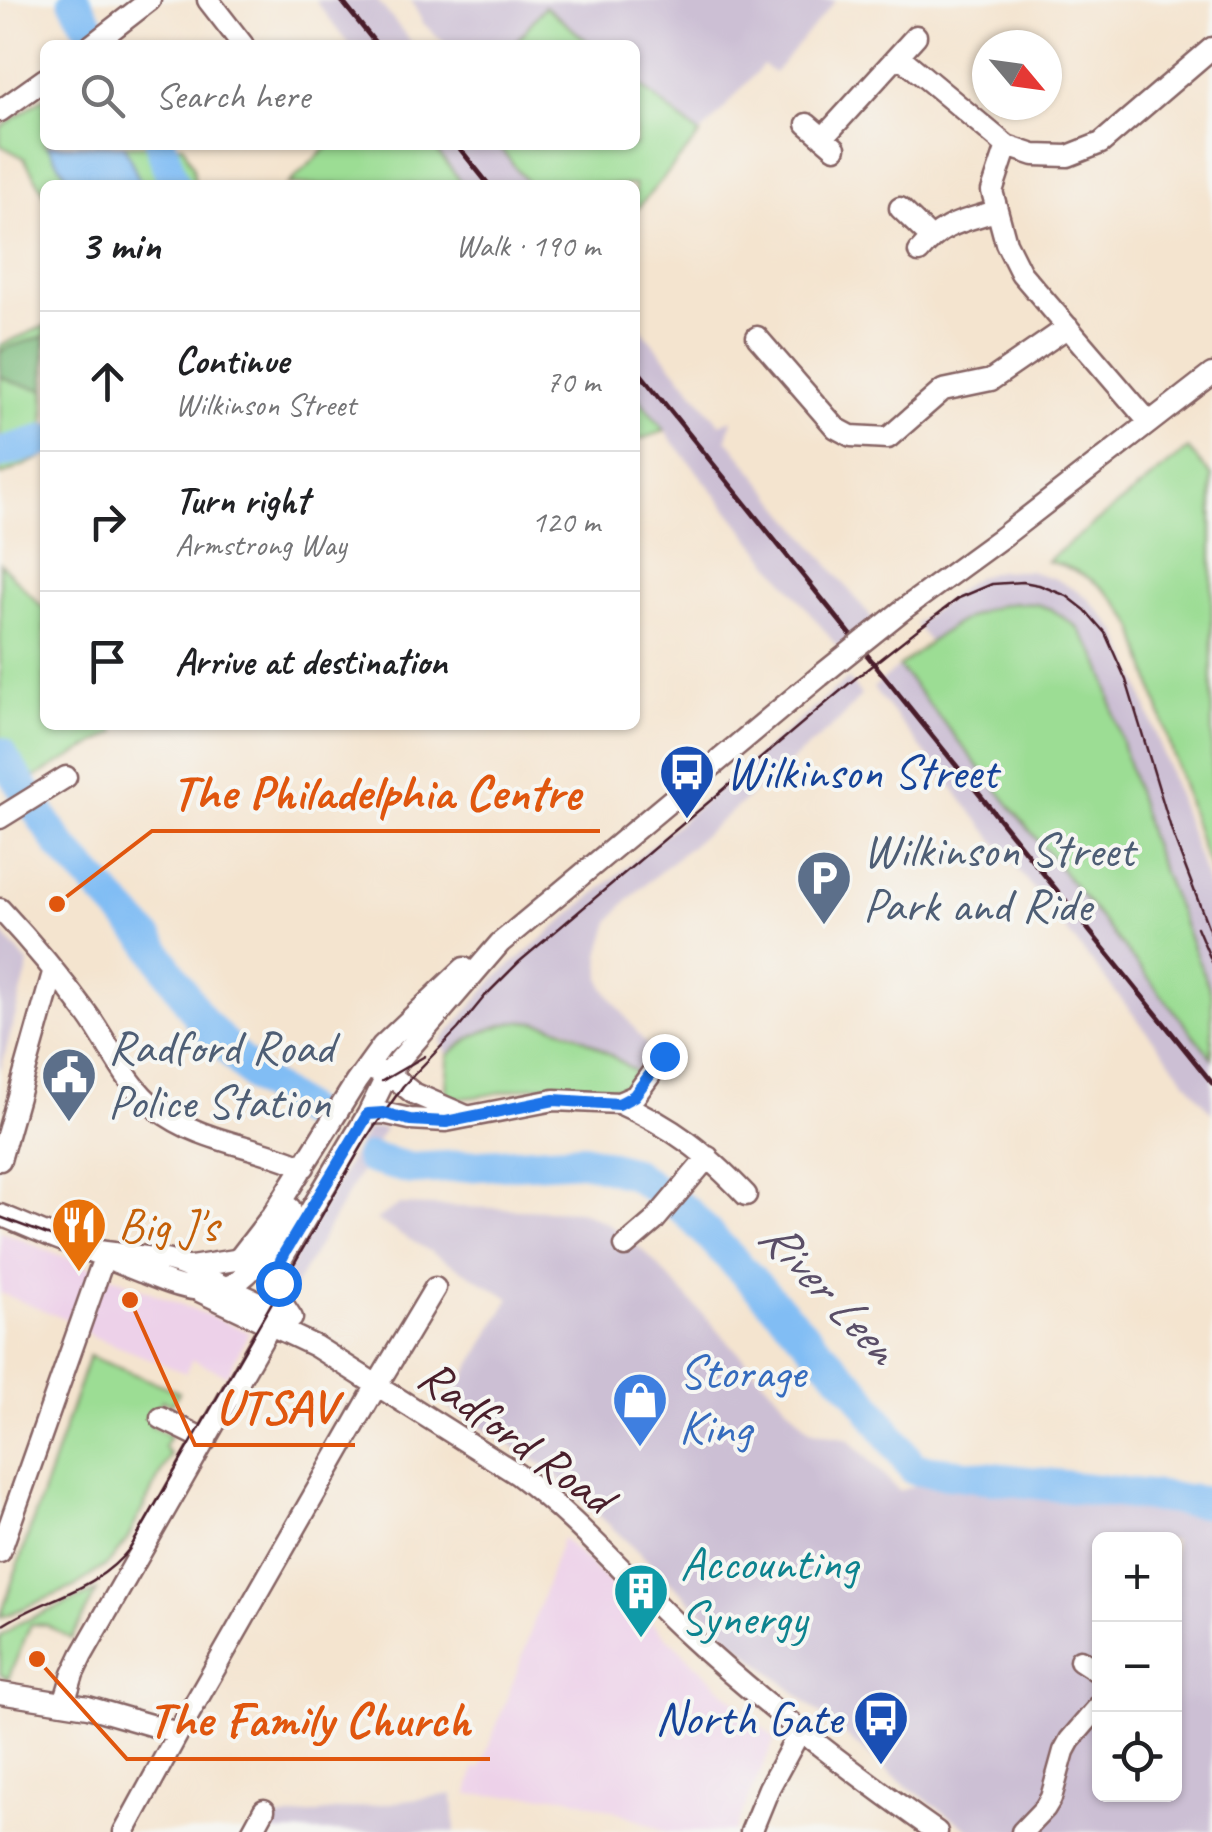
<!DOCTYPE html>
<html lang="en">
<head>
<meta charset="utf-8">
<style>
  :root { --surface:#fff; --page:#f2f2f2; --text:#202124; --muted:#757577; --line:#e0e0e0 }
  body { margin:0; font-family:Caveat,sans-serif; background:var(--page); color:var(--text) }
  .controls { position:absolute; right:30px; bottom:30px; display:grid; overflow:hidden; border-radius:15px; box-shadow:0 2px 8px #0004 }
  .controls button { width:90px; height:90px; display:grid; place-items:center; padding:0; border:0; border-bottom:2px solid var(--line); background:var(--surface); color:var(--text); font:50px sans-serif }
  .compass { position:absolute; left:972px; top:30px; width:90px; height:90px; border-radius:50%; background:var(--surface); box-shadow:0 2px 8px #0004; rotate:119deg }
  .stop { position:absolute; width:30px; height:30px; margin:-22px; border:8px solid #1a73e8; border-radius:50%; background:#fff }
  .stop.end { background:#1a73e8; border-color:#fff; box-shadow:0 2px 10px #0008 }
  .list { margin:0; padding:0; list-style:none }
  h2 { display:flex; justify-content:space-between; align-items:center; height:130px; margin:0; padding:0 40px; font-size:42px }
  h2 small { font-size:32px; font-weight:400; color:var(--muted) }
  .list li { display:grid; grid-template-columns:65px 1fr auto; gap:30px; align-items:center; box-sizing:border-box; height:140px; padding:0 40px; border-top:2px solid var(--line) }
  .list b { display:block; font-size:38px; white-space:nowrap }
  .list p { margin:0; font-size:32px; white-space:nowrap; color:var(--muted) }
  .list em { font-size:32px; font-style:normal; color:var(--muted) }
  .icon { flex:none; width:55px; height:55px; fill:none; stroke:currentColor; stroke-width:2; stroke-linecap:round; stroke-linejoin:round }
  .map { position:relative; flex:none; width:1212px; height:1832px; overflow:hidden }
  .search { position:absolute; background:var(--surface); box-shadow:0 2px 8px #0004; left:40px; top:40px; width:600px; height:110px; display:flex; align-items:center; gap:25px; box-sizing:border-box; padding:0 35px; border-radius:15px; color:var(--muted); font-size:38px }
  .panel { position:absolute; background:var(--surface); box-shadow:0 2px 8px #0004; left:40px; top:180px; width:600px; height:550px; border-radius:15px }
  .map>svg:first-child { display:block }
  .built { fill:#edd1e9 }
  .industrial { fill:#ccbfd4; fill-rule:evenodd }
  .green { fill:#9cdd94; stroke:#737e60; stroke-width:2.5 }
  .forest { fill:#7dbc7e; stroke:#646e54; stroke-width:2.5 }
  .water { fill:#81bdf4; stroke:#666e90; stroke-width:2.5 }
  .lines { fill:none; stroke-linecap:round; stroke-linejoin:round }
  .river { stroke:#81bdf4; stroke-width:32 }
  .minor-casing { stroke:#866464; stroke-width:25 }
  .minor { stroke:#fff; stroke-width:20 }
  .tram { stroke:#4a1f2b; stroke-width:2.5 }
  .rail { stroke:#4a1f2b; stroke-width:5 }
  .minor-bridge-casing { stroke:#866464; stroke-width:25; stroke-linecap:butt }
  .minor-bridge { stroke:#fff; stroke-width:20 }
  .route { stroke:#1a73e8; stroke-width:12 }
  .labels { text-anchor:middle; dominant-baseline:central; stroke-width:8; stroke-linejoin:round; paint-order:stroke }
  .transit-label { font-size:48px; fill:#164399; stroke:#f6f6f2; text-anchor:start }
  .service-label { font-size:48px; fill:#4e5e75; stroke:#f6f6f2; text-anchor:start }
  .food-label { font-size:48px; fill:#c56008; stroke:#f6f6f2; text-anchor:start }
  .shop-label { font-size:48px; fill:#366cbe; stroke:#f6f6f2; text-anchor:start }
  .street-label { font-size:48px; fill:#4a1f2b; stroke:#f6f6f2 }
  .culture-label { font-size:48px; fill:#0d838f; stroke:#f6f6f2; text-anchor:start }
  .water-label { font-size:50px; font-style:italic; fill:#5a4e67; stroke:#f6f6f2 }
  .leader { fill:none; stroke:#e0560e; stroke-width:4 }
  .callout-dot { fill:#e0560e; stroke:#f6f6f2; stroke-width:4 }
  .callout-label { font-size:50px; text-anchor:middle; font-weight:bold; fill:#e0560e; stroke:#f6f6f2; stroke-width:8; stroke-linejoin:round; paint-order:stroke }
</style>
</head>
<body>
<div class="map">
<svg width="1212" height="1832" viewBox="0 0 1212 1832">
  <rect width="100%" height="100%" fill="#f6f6f2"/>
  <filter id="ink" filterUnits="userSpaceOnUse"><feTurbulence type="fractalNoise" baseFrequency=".01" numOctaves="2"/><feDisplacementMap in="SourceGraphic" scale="20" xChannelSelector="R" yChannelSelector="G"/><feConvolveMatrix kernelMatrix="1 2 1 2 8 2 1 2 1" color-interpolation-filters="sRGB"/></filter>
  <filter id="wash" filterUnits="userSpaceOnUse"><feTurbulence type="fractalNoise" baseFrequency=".0048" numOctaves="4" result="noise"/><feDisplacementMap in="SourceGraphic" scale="40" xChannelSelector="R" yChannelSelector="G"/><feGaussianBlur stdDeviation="2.25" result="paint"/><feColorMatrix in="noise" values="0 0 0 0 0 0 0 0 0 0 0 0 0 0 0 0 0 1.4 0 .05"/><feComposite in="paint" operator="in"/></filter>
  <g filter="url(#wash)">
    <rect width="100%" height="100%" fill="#f4e4cf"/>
    <!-- built -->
    <path class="built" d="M0 1231 249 1332 227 1375 192 1359 186 1373 92 1336 66 1319 0 1293Z
      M562 1538 775 1739 734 1832H667L622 1813 566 1796 468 1795 474 1768 480 1769 519 1666Z"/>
    <!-- industrial -->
    <path class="industrial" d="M315 0H377L414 45H349Z
      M411 0H836L774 73 763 65 700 135 635 81V45H592L545 6 513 45H447L423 23Z
      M432 145H498L529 185H464Z
      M635 321 720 424 732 419 727 439 875 622 840 650 635 394Z
      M997 571H1029L1056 579 1087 597 1117 631 1135 672 1212 898V995L1151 842 1115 718 1106 678 1096 654 1077 627 1051 609 1036 604 1014 603 996 605 969 615 929 642 915 624 976 577Z
      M899 667 1212 1058V1113L873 688Z
      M848 679 861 695 840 720 642 887 623 905 610 922 600 954 601 977 604 988 646 1044 647 1056 636 1072 578 1034 565 1028 537 1022 506 1023 490 1028 461 1044 448 1055 441 1042 496 978Z
      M0 930 29 965 0 1072Z
      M374 1128H385L286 1302 280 1283 367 1130Z
      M399 1205 579 1211 607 1223 646 1253 810 1430 849 1439 899 1491 922 1483 1212 1517V1832H973L902 1783 735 1642 547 1467 447 1407 510 1298 376 1220ZM1100 1540H1174V1794H1100Z
      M453 1794 455 1832H266L270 1820Z"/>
    <!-- green -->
    <path class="green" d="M545 6 592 45H513Z
      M635 81 700 135 635 211V185H529L498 145H635Z
      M45 97V145H183L193 167 195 185H45V194L24 158 0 145V128Z
      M330 145H432L464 185H287Z
      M45 326V456L0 476V345Z
      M635 394 665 431 635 441Z
      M1188 449 1212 476V873L1202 849 1134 626C1114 591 1086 570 1047 561Z
      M0 563 45 610V725H112L116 732 12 790 0 772Z
      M1014 603 1036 604 1051 609 1077 627 1096 654 1106 679 1115 718 1151 842 1212 995V1058L899 667C934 638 968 608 1014 603Z
      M523 1021C568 1023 600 1048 636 1072 631 1078 628 1085 620 1088 613 1090 570 1083 557 1084 517 1085 488 1100 447 1098 444 1083 449 1070 448 1055 471 1035 493 1025 523 1021Z
      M89 1356 179 1392 172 1404 162 1400 151 1426 170 1436 164 1447 170 1455 127 1540 108 1564 74 1587 0 1618Z
      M97 1591 71 1639 47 1625 31 1624 8 1679 0 1674V1637L19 1623Z"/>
    <!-- forest -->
    <path class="forest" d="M45 336V390L15 383 0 377V353L5 348Z"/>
    <!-- water -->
    <path class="water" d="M47 145H124L141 184 73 185Z"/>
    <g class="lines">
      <!-- river -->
      <path class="river" d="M74 0 101 45
        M161 145 174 185
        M0 453 45 440
        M0 753 61 846 149 940 201 1020 255 1077 307 1113
        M370 1158 411 1169 583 1159 632 1173 686 1211 858 1392 914 1469 1212 1503"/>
    </g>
  </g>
  <g filter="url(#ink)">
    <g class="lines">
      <!-- minor casing -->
      <g class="minor-casing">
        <path id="minor" d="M208 0 243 45
          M92 45 150 0
          M899 56 1007 146 1034 155 1068 156 1101 143 1212 48
          M0 111 45 79
          M807 124 835 148
          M823 138 916 36
          M1007 146 992 191 1006 243 1021 273 1149 422
          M900 208 931 238
          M919 252C943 223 961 222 996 211
          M757 337 836 428 851 436 888 438 943 390 991 380 1068 327
          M905 608 1001 538 1212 374
          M0 818 66 777
          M0 909C31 942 61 978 88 1015 110 1045 125 1084 156 1108 201 1143 254 1144 304 1167
          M375 1071 388 1073 413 1093 466 1116
          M619 1103C673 1127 705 1152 746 1195
          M368 1114 383 1113 410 1119 446 1121 554 1100 619 1103 635 1096 664 1056
          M0 1160 53 973
          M0 1215C27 1225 62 1243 89 1249 128 1258 170 1252 204 1277L291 1317
          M625 1246 653 1222 708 1157
          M85 1249C105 1258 124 1265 144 1273 178 1287 216 1303 247 1274 266 1257 278 1230 290 1208
          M191 1267 235 1260 240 1257 274 1213 356 1082 382 1046 464 968
          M199 1291 315 1346 517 1474C579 1520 628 1579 685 1632 763 1705 849 1770 937 1832
          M292 1318 277 1295 281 1260 368 1114 388 1073 500 943 820 676
          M161 1418 206 1440
          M0 1552 106 1252
          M1080 1660 1100 1673
          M0 1693 88 1707 178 1733
          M64 1703 73 1674 82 1655 270 1326
          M124 1832 178 1733 377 1385 435 1288
          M252 1832 264 1810
          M751 1832 769 1788 800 1731
          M1022 1832 1045 1808 1051 1798 1064 1751 1070 1740 1100 1705"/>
      </g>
      <!-- minor -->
      <use href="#minor" class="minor"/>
      <!-- tram -->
      <path class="tram" d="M1197 927 1212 962
        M382 1081 425 1056
        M0 1217 85 1249
        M0 1627C46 1596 94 1594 131 1547L366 1139 403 1086 458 1029 485 996 519 962 851 682 918 629 959 598 992 584 1023 582 1039 585 1067 596 1085 610 1105 633 1126 680 1173 835 1212 937"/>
      <!-- rail -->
      <path class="rail" d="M341 0 377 45
        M457 145 489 185
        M635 367 1212 1083"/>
      <!-- minor-bridge casing -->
      <g class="minor-bridge-casing">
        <path id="minor-bridge" d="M820 676 905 608"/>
      </g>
      <!-- minor-bridge -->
      <use href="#minor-bridge" class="minor-bridge"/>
    </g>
  </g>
  <g class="lines" filter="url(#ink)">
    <!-- route -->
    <path class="route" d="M278 1283 281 1260 285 1252 368 1114 383 1113 410 1120 446 1122 554 1100 619 1104 634 1096 664 1056"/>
  </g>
  <!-- icons -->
  <defs>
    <g id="bus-pin" transform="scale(2.875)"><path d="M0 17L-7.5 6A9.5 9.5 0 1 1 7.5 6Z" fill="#1a4fb4" stroke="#f6f6f2"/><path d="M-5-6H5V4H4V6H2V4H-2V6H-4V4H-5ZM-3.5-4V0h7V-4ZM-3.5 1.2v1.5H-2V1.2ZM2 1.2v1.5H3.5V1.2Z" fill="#fff"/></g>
    <g id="parking-pin" transform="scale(2.875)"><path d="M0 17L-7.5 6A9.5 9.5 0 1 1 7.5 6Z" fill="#5c6f8a" stroke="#f6f6f2"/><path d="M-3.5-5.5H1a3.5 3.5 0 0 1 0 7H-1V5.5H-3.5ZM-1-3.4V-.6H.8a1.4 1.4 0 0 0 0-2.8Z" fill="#fff"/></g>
    <g id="civic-pin" transform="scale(2.875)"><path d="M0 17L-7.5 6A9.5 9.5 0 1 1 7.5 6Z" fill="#5c6f8a" stroke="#f6f6f2"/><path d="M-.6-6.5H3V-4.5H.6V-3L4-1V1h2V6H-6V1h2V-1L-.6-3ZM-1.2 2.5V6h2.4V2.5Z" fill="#fff"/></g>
    <g id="restaurant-pin" transform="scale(2.875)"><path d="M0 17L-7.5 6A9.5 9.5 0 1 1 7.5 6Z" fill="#e8710a" stroke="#f6f6f2"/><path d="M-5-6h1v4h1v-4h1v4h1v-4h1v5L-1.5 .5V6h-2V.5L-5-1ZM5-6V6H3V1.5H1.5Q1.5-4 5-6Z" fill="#fff"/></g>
    <g id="shop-pin" transform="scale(2.875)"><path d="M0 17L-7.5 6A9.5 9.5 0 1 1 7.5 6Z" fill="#3f7fe0" stroke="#f6f6f2"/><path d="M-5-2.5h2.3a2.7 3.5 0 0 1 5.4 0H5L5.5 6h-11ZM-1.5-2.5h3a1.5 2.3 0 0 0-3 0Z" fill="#fff"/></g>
    <g id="building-pin" transform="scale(2.875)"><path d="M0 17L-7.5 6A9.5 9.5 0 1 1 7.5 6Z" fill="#0f9aa8" stroke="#f6f6f2"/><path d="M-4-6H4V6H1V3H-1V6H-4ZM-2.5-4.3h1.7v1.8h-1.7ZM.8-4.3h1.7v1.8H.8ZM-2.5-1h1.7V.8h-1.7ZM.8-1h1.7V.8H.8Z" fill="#fff"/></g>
  </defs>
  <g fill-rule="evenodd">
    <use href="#bus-pin" x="687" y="772"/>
    <use href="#parking-pin" x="824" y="878"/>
    <use href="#civic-pin" x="69" y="1075"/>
    <use href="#restaurant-pin" x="79" y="1225"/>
    <use href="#shop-pin" x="640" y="1400"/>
    <use href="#building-pin" x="641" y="1591"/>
    <use href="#bus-pin" x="881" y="1718"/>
  </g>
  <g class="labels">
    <!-- transit labels -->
    <g class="transit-label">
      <text x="726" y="772">Wilkinson Street</text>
      <text x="842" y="1718" text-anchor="end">North Gate</text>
    </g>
    <!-- service labels -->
    <g class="service-label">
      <text x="863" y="850">Wilkinson Street<tspan x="863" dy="55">Park and Ride</tspan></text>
      <text x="108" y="1047">Radford Road<tspan x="108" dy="55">Police Station</tspan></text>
    </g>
    <!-- food labels -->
    <g class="food-label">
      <text x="118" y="1225">Big J's</text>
    </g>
    <!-- shop labels -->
    <g class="shop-label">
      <text x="679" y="1372">Storage<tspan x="679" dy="55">King</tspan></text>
    </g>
    <!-- street labels -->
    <g class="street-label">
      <text transform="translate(516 1436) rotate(36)">Radford Road</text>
    </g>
    <!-- culture labels -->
    <g class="culture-label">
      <text x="680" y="1563">Accounting<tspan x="680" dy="55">Synergy</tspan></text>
    </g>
    <!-- water labels -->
    <g class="water-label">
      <text transform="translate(829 1291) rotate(47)">River Leen</text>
    </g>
  </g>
  <!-- callouts -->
  <path class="leader" d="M57 904L152 831H600M130 1300L195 1445H355M37 1659L127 1759H490"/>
  <g class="callout-dot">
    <circle cx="57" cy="904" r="10"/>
    <circle cx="130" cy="1300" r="10"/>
    <circle cx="37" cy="1659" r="10"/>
  </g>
  <g class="callout-label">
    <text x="376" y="809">The Philadelphia Centre</text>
    <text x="275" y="1423">UTSAV</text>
    <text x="309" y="1736">The Family Church</text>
  </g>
</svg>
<div class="controls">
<button>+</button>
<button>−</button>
<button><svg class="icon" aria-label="locate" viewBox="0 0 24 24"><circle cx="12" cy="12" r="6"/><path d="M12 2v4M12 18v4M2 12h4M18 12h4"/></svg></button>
</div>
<svg class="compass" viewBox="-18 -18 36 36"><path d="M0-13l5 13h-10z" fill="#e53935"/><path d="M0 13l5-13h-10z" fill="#757577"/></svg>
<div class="stop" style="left:278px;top:1283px"></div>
<div class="stop end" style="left:664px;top:1056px"></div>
<div class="search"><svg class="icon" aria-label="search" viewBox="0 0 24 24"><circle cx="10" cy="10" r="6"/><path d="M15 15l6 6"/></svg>Search here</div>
<section class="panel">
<h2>3 min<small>Walk · 190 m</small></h2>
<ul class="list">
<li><svg class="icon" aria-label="ahead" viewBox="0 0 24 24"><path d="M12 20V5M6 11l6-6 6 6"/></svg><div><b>Continue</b><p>Wilkinson Street</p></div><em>70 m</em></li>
<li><svg class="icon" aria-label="right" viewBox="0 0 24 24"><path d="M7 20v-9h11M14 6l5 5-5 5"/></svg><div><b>Turn right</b><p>Armstrong Way</p></div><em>120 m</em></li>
<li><svg class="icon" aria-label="arrive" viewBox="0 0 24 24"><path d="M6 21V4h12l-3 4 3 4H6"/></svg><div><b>Arrive at destination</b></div></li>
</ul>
</section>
</div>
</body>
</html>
